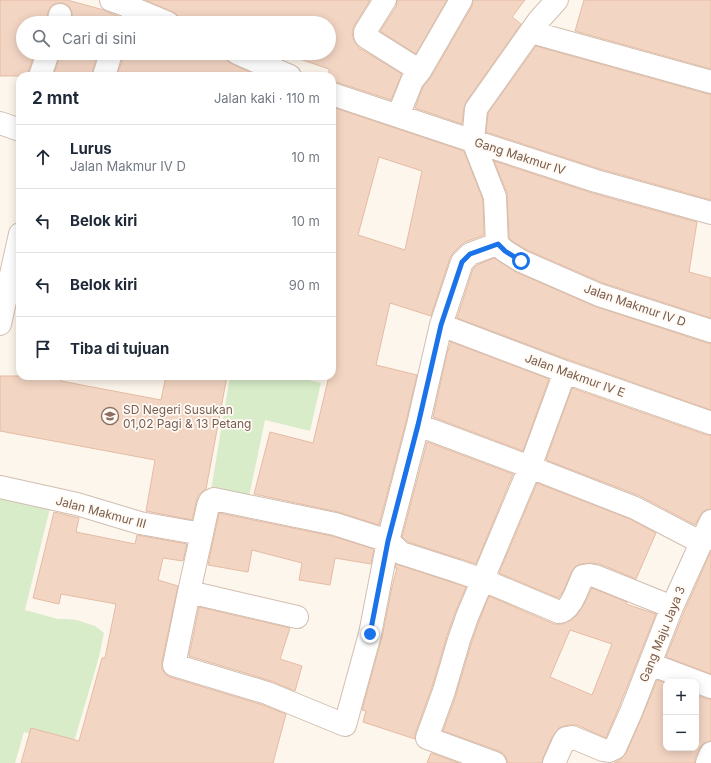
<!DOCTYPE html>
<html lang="id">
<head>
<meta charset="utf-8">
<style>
  :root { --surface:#fff; --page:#f2f2f3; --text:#1f2937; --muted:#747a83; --line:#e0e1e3 }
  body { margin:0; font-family:Inter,sans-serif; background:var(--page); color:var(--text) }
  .controls { position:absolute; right:12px; bottom:12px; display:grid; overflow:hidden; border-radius:8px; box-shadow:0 2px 10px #0003 }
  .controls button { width:36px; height:36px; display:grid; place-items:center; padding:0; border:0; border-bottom:1px solid var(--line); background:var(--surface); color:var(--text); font:20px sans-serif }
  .stop { position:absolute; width:12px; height:12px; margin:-9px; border:3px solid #1a73e8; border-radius:50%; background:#fff }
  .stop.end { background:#1a73e8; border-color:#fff; box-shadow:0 1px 4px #0008 }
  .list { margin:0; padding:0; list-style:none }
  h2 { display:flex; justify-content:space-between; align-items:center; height:52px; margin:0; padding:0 16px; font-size:17px }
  h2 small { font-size:13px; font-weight:400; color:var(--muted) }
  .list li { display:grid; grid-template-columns:26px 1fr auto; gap:12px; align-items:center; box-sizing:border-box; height:64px; padding:0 16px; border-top:1px solid var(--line) }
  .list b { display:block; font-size:15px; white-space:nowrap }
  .list p { margin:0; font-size:13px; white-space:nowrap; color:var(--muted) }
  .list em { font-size:13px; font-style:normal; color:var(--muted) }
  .icon { flex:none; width:22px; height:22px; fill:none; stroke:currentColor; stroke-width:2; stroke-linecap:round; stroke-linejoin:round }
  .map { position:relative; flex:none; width:711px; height:763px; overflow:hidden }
  .search { position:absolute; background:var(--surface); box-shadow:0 2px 10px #0003; left:16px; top:16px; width:320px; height:44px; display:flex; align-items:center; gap:10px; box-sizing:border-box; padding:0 14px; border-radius:22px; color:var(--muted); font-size:15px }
  .panel { position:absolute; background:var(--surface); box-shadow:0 2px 10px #0003; left:16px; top:72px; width:320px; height:308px; border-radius:12px }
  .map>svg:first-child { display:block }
  .green { fill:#d8ecc9 }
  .building { fill:#f3d5c3; stroke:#e6bba3; fill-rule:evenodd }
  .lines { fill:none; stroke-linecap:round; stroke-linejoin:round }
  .minor-casing { stroke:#d1beb0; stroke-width:24 }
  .minor { stroke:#fff; stroke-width:22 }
  .route { stroke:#1a73e8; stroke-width:5 }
  .labels { text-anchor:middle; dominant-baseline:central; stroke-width:3.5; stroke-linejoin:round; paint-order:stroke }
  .street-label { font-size:12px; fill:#7a5c4d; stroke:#fffaf3 }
  .education-label { font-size:12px; fill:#785e54; stroke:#fffaf3; text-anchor:start }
</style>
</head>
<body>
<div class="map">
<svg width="711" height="763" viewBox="0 0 711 763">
  <rect width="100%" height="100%" fill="#fdf6ec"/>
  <!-- green -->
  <path class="green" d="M230 376H292L321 383 310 431 265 420 249 497 211 490Z
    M0 499 50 508 25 610 58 619H66L77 620 95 626 104 633 99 657 73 745 24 732 15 763H0Z"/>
  <!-- building -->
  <path class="building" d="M0 0H67L104 10 107 12 136 23H71L72 18V12L69 6 63 3H56L51 6 48 12 46 23H23V53H35L28 72V76H0Z
    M145 0H370L354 26 352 32 354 41 359 48 402 74 391 100 336 82H332V76H329V69L282 53H329V23H180L178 16 173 12Z
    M397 0H447L416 54 380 31 396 7Z
    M473 0H525L512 17 521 24 466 102 464 108 462 124 415 108 423 87 431 77 472 6Z
    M584 0H711V69L575 31Z
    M536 46 708 94H711V200L600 169 486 132 488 113Z
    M60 53H98L92 72V76H53L60 57Z
    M123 53H225L227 60 232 64 259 76H117L123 57Z
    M332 107 464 151 483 200 484 235 465 242 461 245 453 253 450 258 431 316 390 303 376 365 417 375 406 422 379 525 338 512 254 494 270 432 313 443 329 376H332ZM379 157 422 171 405 250 358 235Z
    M494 161 592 193 697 222 689 272 711 278V318L603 283 527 250 512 241 509 238 507 193Z
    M494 258 516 272 594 306 707 343H711V410L569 360 457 318 473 269 477 265Z
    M451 342 549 379 523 451 433 417 447 353Z
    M0 376H62L61 381 161 400 166 376H227L206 489 204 490 198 496 196 503 192 520 146 511 155 460 0 431Z
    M572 388 707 435H711V509L703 511 700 516 695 525 640 496 546 460Z
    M427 442 513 474 476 564 408 542 402 537Z
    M537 483 630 519 656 533 636 579 600 564 591 563 581 564 576 566 572 571 563 592 558 598 499 573Z
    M54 512 79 518 76 532 135 544 137 535 187 544 183 561 163 558 158 580 178 586 162 662V669L165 674 170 677 263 705 286 714 273 763H21L31 728 79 741 102 658H105L116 604 61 594 59 604 33 598Z
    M219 513 332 536 374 549 371 564 335 558 330 585 299 580 302 563 252 550 248 572 208 565Z
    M711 551V674L666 657 684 612Z
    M396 564 466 587 455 613 447 636 432 687 415 734V739L363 722 366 711 362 710 382 637 392 587 397 568H395Z
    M592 588 627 602 626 604 656 614 619 707 606 738 577 725H570L564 726 559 728 552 737 543 758 542 763H508L505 755 499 751 443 731 456 695 471 644 479 621 489 596 554 624H562L571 620 577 615 584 604ZM570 630 612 644 592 695 550 677Z
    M199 607 290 628 280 659 302 666 295 691 271 681 189 656Z
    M657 680 666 683V748H696V695L707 699H711V741L704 743 700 748 695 758V763H614L621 759 626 753 642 717Z
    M431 753 459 763H427Z"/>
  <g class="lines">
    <!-- minor casing -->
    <g class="minor-casing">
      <path id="minor" d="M111 0 125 5 168 23
        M385 0 365 32V35L366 37 420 71
        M58 23 60 15
        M531 32 711 82
        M237 53 290 76
        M40 76 48 53
        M104 76 111 53
        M332 94 473 141 596 181 711 213
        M398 116 412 81 420 71 461 0
        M0 123 20 130
        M497 244 470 254 462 262 441 325 418 425 388 541 370 634 345 725 267 693 174 665 189 592 208 506 210 501 214 499 335 524 385 540 394 546 401 553 457 571 483 580 559 612C571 611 578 587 583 576L589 575 595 576 672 607
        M497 244 495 197 473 141 476 109 539 20 557 0
        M497 244 505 251 521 261 599 295 711 331
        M0 324 20 234
        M441 325 565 372 711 423
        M418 425 530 467 635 508 702 543
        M0 487 77 504 140 523 202 534
        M189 592 297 617
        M650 664 711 687
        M495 763 427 738 444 691 459 640 467 617 530 467 565 372
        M554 763 563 743 566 738 572 737 603 750 609 751 615 748 631 712 672 607 711 521
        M707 763 711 753"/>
    </g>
    <!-- minor -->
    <use href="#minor" class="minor"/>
  </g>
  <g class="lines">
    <!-- route -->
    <path class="route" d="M370 634 388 541 418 425 441 325 462 262 470 254 498 244 505 251 521 261"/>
  </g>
  <!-- icons -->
  <defs>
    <g id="school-ring" transform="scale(0.9)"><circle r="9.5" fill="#fffaf3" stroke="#8d6e63" stroke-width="1.5"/><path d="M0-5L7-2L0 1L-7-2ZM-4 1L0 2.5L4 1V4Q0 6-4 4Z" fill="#8d6e63"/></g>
  </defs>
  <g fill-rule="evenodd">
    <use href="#school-ring" x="110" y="416"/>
  </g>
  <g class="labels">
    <!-- street labels -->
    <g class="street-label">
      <text transform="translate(520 156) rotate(18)">Gang Makmur IV</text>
      <text transform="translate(635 305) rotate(19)">Jalan Makmur IV D</text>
      <text transform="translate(575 375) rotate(20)">Jalan Makmur IV E</text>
      <text transform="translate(101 512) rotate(15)">Jalan Makmur III</text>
      <text transform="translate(662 634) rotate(-68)">Gang Maju Jaya 3</text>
    </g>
    <!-- education labels -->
    <g class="education-label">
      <text x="123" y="409">SD Negeri Susukan<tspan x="123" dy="14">01,02 Pagi &amp; 13 Petang</tspan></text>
    </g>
  </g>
</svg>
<div class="controls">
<button>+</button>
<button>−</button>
</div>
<div class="stop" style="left:521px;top:261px"></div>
<div class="stop end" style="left:370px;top:634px"></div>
<div class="search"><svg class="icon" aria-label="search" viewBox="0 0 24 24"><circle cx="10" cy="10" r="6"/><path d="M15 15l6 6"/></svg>Cari di sini</div>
<section class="panel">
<h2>2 mnt<small>Jalan kaki · 110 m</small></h2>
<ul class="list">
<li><svg class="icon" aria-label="ahead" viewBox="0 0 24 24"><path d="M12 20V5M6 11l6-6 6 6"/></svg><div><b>Lurus</b><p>Jalan Makmur IV D</p></div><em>10 m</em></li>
<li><svg class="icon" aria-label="left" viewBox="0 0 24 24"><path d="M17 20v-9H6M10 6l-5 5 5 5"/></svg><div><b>Belok kiri</b></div><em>10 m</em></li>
<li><svg class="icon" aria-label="left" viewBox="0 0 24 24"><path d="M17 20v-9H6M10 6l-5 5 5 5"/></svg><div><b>Belok kiri</b></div><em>90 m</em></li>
<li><svg class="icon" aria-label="arrive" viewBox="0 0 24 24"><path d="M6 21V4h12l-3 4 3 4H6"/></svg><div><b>Tiba di tujuan</b></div></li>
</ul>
</section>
</div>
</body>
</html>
